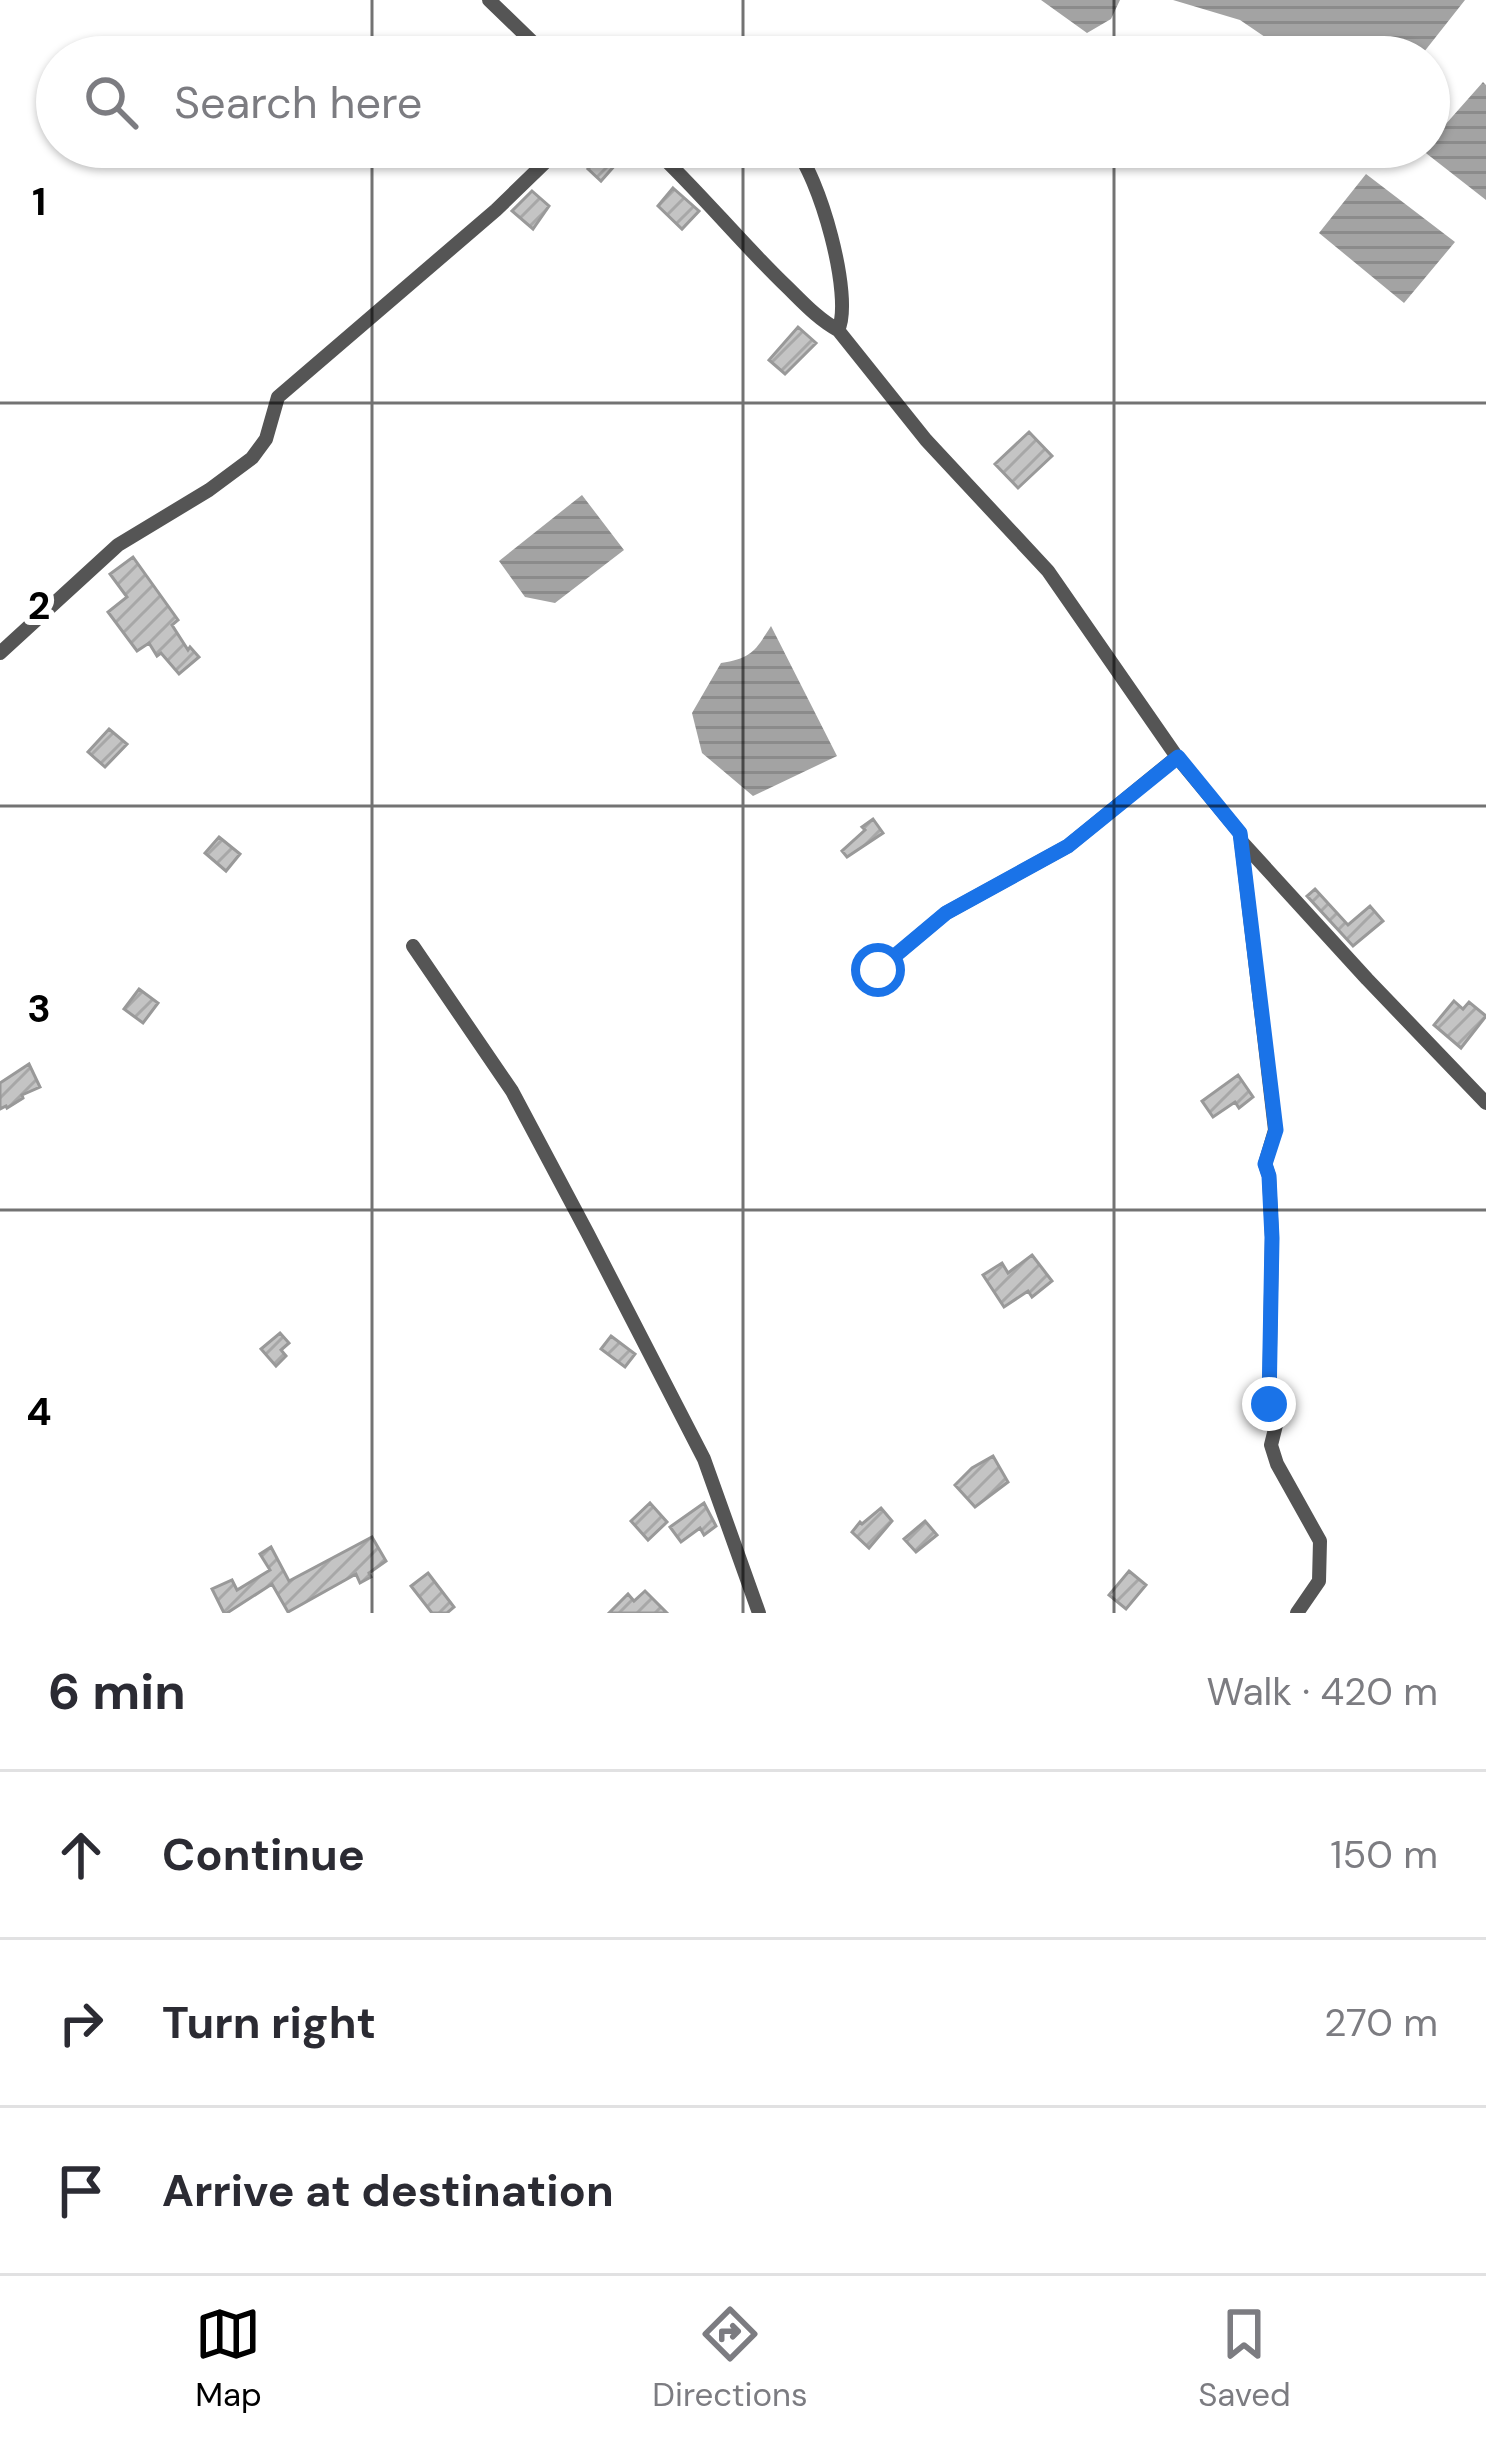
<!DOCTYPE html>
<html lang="en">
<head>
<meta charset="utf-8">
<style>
  :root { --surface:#fff; --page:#f7f7f7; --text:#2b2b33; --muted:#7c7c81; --line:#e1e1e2; --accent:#000 }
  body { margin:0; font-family:"DM Sans",sans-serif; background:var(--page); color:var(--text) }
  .stop { position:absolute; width:36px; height:36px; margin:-27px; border:9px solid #1a73e8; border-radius:50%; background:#fff }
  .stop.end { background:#1a73e8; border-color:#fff; box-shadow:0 3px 12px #0008 }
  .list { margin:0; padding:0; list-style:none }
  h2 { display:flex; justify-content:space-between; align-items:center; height:156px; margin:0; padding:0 48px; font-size:51px }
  h2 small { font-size:39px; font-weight:400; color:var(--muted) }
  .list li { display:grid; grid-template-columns:78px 1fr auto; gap:36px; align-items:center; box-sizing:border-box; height:168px; padding:0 48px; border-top:3px solid var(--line) }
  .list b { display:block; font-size:45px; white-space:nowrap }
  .list em { font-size:39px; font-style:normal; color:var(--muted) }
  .icon { flex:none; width:66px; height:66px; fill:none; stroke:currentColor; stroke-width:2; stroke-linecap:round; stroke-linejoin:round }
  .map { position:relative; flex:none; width:1486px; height:1613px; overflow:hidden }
  .search { position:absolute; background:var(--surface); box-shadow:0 3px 9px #0004; left:36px; right:36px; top:36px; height:132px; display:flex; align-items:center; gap:30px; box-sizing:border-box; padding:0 42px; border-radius:66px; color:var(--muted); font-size:45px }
  .sheet { height:660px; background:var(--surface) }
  nav { display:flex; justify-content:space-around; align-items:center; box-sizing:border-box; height:168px; border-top:3px solid var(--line); background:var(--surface); font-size:33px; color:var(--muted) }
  nav a { display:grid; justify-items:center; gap:6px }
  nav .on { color:var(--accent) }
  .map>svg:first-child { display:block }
  .water { fill:url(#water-rules) }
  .building { fill:url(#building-hatch); stroke:#999; stroke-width:3 }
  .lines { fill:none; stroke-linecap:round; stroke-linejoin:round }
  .minor { stroke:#555; stroke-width:14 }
  .route { stroke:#1a73e8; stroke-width:15 }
  .grid { fill:none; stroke:#000; stroke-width:3; stroke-opacity:0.55 }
  .grid-label { font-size:39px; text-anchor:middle; font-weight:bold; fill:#000; stroke:#fff; stroke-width:12; stroke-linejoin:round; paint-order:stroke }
</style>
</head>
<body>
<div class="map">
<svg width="1486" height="1613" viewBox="0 0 1486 1613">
  <defs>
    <pattern id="water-rules" width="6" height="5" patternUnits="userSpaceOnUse" patternTransform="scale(3)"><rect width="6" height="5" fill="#a3a3a3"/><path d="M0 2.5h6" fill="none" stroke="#8b8b8b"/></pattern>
    <pattern id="building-hatch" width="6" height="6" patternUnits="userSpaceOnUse" patternTransform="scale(3)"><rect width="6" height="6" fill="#c4c4c4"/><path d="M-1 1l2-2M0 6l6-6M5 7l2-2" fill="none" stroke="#a7a7a7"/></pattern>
  </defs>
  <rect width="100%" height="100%" fill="#fff"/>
  <!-- water -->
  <path class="water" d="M1041 0H1120L1111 19 1087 33Z
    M1173 0H1465L1420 57H1290L1294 43 1265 37 1240 20Z
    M1483 82 1486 85V200L1422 150 1429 147V143Z
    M1366 174 1455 242 1404 303 1319 233Z
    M582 495 624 550 555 603 525 597 499 561Z
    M771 626 837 756 753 796 702 753 692 713 721 663C752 658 755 651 771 626Z"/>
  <!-- building -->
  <path class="building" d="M608 147H631L601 181 588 169Z
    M673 188 699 211 682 229 658 206Z
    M532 191 549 206 533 229 512 211Z
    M798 327 816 343 785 374 769 360Z
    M1029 432 1052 456 1018 488 995 464Z
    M133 557 178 620 172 625 188 650 190 647 199 657 179 674 161 653 157 656 149 643 137 651 108 612 127 597 110 574Z
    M109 729 127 744 105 767 88 752Z
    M873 819 883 833 847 857 842 851 865 830 862 827Z
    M219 837 240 854 226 871 205 853Z
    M1315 889 1348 925 1370 906 1383 921 1353 946 1307 896Z
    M139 989 158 1003 143 1023 124 1009Z
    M1454 1001 1463 1009 1469 1002 1486 1016 1461 1048 1434 1025Z
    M29 1064 40 1087 22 1095 23 1098 7 1108 6 1106 0 1109V1083Z
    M1238 1075 1253 1097 1239 1108 1235 1102 1213 1117 1202 1101Z
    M1032 1255 1052 1281 1032 1297 1028 1291 1004 1307 983 1275 1002 1263 1008 1273Z
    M280 1333 289 1343 281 1350 286 1356 276 1366 261 1349Z
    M611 1336 635 1354 625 1367 601 1349Z
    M993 1456 1008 1482 975 1507 955 1485 972 1468Z
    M650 1503 667 1522 648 1540 631 1521Z
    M704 1503 716 1526 704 1535 700 1528 681 1542 670 1527Z
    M881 1508 892 1521 869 1548 852 1532 860 1522 862 1524Z
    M925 1521 937 1535 916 1552 904 1539Z
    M372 1537 386 1561 369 1573 371 1577 360 1583 356 1574 288 1612 272 1584 227 1613H224L212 1589 232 1580 237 1590 270 1570 260 1554 271 1547 289 1581Z
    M1129 1571 1146 1585 1126 1609 1109 1595Z
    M428 1573 454 1607 447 1613H432L411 1586Z
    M645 1591 667 1613H609L628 1594 634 1601Z"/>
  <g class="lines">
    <!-- minor -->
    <path class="minor" d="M489 0 548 57
      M652 147C698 190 737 238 782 282 800 299 816 318 838 330L926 440 1048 571 1177 757 1240 833 1241 841 1367 979 1486 1103
      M793 147C819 173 854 298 838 330
      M0 653 118 545 209 490 252 458 266 439 278 397 496 210 561 147
      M1241 841 1275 1130 1265 1164 1269 1176 1272 1237 1269 1404 1276 1425 1271 1445 1277 1464 1320 1541 1319 1581 1297 1613
      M413 946 512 1091 588 1234 704 1459 759 1613
      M878 970 946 913 1068 846 1177 757"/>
  </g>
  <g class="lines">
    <!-- route -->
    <path class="route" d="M878 970 946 913 1068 846 1178 757 1240 833 1241 841 1276 1130 1265 1164 1269 1176 1272 1238 1269 1404"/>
  </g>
  <!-- grid -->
  <path class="grid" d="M372 0V57M743 0V57M1114 0V57M372 147V1613M743 147V1613M1114 147V1613M0 403H1486M0 806H1486M0 1210H1486"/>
  <g class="grid-label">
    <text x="39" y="215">1</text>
    <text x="39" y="619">2</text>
    <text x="39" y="1022">3</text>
    <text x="39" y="1425">4</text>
  </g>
</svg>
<div class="stop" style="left:878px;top:970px"></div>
<div class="stop end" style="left:1269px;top:1404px"></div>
<div class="search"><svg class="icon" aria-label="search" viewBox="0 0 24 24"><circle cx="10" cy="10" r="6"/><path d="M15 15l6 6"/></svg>Search here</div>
</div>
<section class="sheet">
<h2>6 min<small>Walk · 420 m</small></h2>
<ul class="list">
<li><svg class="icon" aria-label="ahead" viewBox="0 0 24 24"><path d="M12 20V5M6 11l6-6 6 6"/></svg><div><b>Continue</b></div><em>150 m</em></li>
<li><svg class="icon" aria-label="right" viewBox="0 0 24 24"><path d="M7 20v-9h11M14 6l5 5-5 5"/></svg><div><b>Turn right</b></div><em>270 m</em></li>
<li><svg class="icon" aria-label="arrive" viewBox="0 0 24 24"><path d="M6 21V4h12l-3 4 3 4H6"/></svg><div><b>Arrive at destination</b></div></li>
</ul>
</section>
<nav>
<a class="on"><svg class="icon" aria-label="map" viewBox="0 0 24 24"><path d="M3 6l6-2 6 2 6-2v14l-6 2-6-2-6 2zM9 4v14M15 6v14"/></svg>Map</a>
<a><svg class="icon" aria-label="directions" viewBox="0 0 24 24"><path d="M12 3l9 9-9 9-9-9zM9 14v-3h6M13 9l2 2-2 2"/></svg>Directions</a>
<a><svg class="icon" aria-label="saved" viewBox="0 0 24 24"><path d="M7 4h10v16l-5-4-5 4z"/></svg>Saved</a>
</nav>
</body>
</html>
